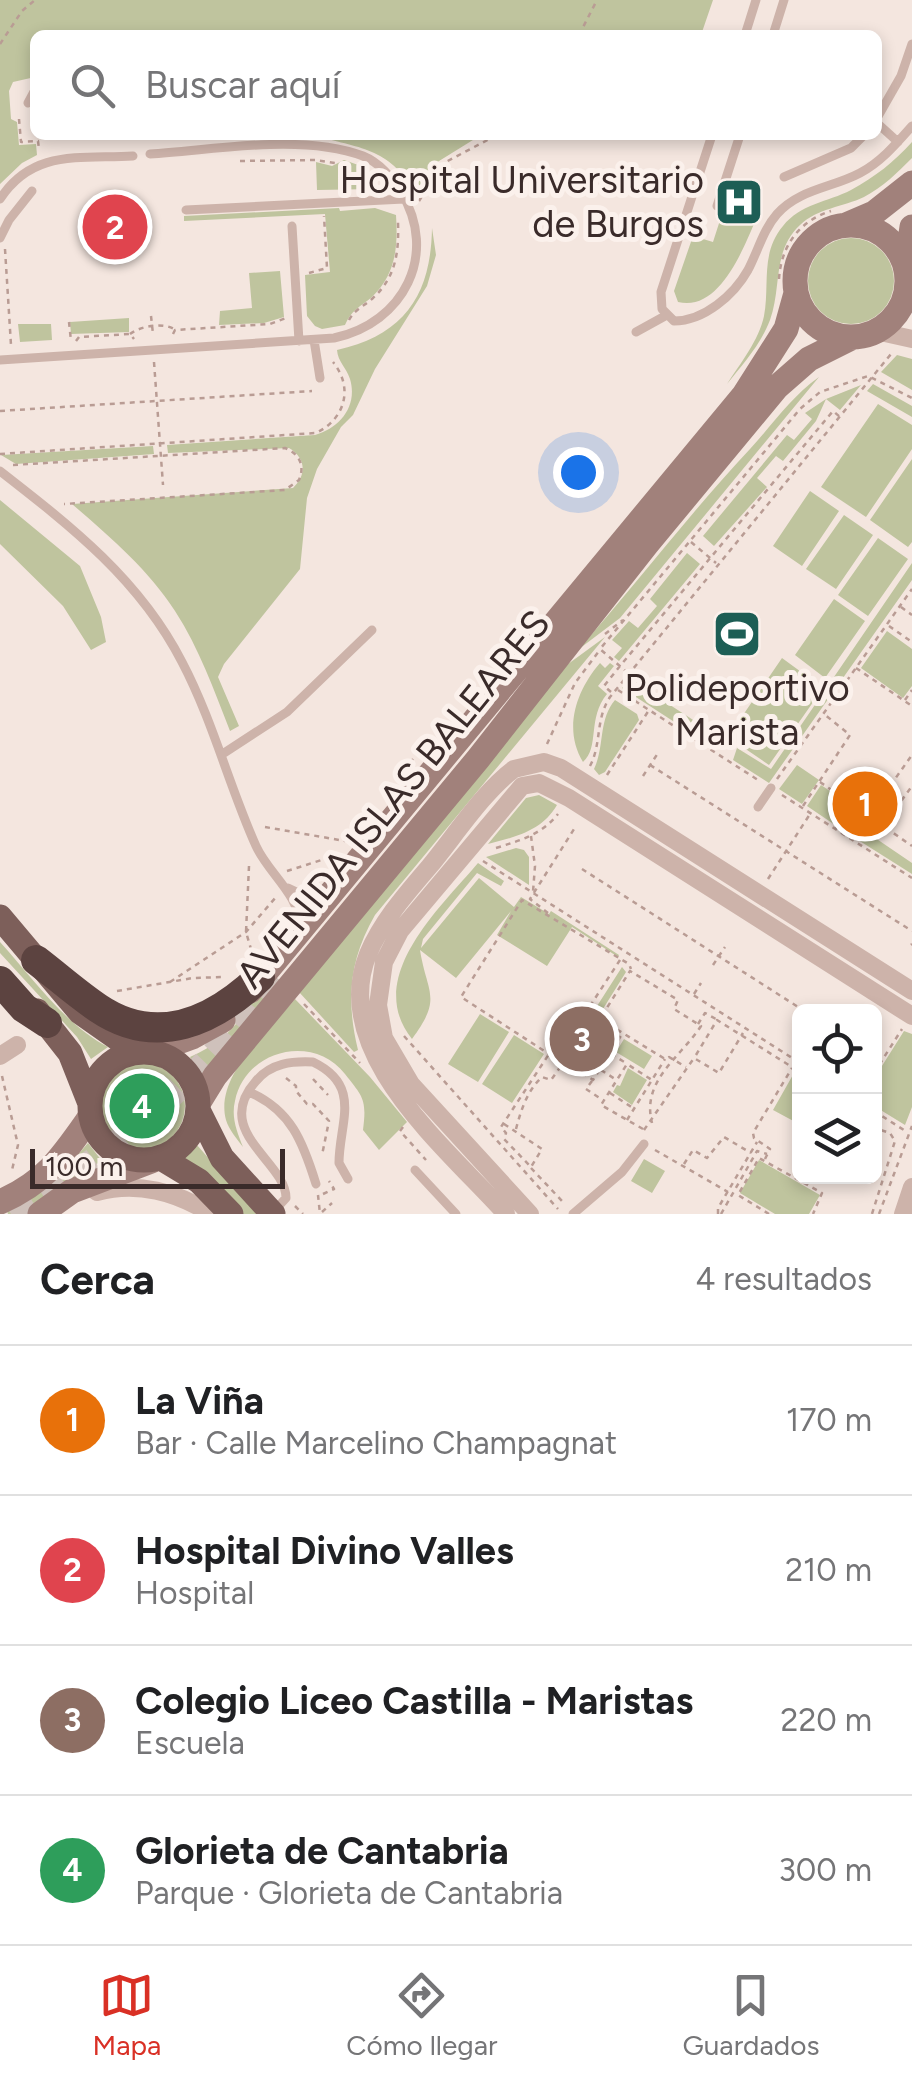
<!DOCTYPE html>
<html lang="es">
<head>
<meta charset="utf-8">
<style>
  :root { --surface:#fff; --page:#f6f6f6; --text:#202124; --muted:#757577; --line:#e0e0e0; --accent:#d93025 }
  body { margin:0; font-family:Figtree,sans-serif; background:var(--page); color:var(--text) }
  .controls { position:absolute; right:30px; bottom:30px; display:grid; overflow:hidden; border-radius:15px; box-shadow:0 5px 15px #0003 }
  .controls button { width:90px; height:90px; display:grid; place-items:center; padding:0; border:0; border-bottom:2px solid var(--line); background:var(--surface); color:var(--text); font:50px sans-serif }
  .scale { position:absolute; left:30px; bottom:25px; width:255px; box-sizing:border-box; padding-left:10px; border:5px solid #3a2b2a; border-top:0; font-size:28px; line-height:35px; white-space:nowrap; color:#3a2b2a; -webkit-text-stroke:8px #fbf1ec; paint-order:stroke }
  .you { position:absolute; left:578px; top:472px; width:35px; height:35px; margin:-25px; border:8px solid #fff; border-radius:50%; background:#1a73e8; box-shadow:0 0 0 15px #1a73e833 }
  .badge { display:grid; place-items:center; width:65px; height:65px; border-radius:50%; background:var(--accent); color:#fff; font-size:32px; font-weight:700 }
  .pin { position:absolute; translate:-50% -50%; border:5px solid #fff; box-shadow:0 2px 10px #0006 }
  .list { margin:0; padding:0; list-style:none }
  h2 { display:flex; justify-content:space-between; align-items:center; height:130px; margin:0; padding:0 40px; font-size:42px }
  h2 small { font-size:32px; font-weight:400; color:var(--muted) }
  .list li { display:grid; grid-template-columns:65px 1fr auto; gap:30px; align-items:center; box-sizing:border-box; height:150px; padding:0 40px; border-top:2px solid var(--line) }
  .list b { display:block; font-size:38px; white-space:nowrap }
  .list p { margin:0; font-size:32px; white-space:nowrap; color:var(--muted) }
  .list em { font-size:32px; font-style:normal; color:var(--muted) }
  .icon { flex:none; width:55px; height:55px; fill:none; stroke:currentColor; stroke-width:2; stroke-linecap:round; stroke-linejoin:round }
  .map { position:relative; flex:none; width:912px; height:1214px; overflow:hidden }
  .search { position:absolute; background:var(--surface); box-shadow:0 5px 15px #0003; left:30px; right:30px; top:30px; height:110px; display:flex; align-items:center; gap:25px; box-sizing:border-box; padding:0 35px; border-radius:15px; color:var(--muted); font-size:38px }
  .sheet { height:730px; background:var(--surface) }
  nav { display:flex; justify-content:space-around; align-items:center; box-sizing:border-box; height:140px; border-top:2px solid var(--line); background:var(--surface); font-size:28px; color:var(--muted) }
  nav a { display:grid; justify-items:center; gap:5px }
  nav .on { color:var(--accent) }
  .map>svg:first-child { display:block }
  .green { fill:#bfc49e }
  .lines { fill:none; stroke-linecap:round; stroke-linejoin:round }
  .secondary-tunnel { stroke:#cfc1bb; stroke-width:25; stroke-dasharray:25 12; stroke-linecap:butt }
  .path { stroke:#b99c94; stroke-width:2.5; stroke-dasharray:5 5; stroke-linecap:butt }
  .lane { stroke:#cdb3aa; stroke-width:9 }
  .street { stroke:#cdb3aa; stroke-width:18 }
  .secondary { stroke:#a1817b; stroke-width:25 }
  .primary { stroke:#7d5f5a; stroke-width:25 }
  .highway { stroke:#5c4340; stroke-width:30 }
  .labels { text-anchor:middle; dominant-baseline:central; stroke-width:10; stroke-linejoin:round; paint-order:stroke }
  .poi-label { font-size:38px; fill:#3a2b2a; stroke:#fbf1ec; text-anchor:end }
  .street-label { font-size:38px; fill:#3a2b2a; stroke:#fbf1ec }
</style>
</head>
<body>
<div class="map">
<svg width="912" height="1214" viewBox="0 0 912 1214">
  <rect width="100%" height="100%" fill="#f4e6df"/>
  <!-- green -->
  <path class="green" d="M0 0H713L701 35H35V77L13 82 9 91 11 119 17 122 19 145 36 144 37 155 22 163 0 184Z
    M313 135H481L431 166 416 193C387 146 360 149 313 135Z
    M912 142V158C897 173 883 187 864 197 843 207 818 208 800 225 772 251 782 287 770 320 761 344 743 364 727 384 740 364 759 340 764 316 770 285 760 253 783 226 800 204 828 202 851 190 875 177 894 162 912 142Z
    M344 160 364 167 376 178 375 189 317 190 316 162 332 166Z
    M339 208 340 211 375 208 396 215C398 247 396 274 372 297 360 307 351 310 345 325L322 329 315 326 307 316 305 275 330 272 325 214 184 221V216Z
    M722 214 754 224C742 252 718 312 678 302L674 291 693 236 713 242Z
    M432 228 436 255 427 286 375 369 353 415 341 427 317 469 307 498 300 569 224 664 218 677 239 726 230 731C214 690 199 648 175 611 148 569 109 536 72 504L293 488C307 475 306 458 289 448L168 453 167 445 315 435C340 428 358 406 350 379 346 367 338 362 337 350 405 335 431 294 432 228Z
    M808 281a43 43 0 1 1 86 0a43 43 0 1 1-86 0Z
    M280 271 284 317 264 323 219 325 220 311 252 308 249 273Z
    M129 318V332L71 334 70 322Z
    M18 324H51L52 340 20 342Z
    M897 355 912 359V390L881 372Z
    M819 377 620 618 579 649C637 583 690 513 750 449 773 424 791 397 819 377Z
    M873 384 912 406V417L867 391Z
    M861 385 840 410 826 399 816 421 783 461 776 456 757 478 767 487 714 546 703 536 787 435 794 440 812 419 805 413 826 399Z
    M878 404 912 425V449L866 517 821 487Z
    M153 446 154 454 16 464 1 455Z
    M912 459V542L908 547 870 520Z
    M810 491 839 511 802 566 773 546Z
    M0 500 80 566 101 617 106 642 91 650 63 606 0 544Z
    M844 515 873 535 836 589 806 569Z
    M878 538 908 559 868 616 838 595Z
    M687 553 700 564 619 661 614 657 622 648 612 640 629 621 638 628 657 606 650 599Z
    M912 563V580L769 783 733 760 737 748 771 769Z
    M834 599 865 621 825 678 795 655Z
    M887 631 912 649V686L903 698 861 668Z
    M605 637 375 915C349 960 346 1001 358 1050L354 1052 299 992 564 667Z
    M782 658 823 688 769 765 728 737Z
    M600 663 605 668 610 663 614 666 598 686 607 694C587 718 600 747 583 762 563 729 576 691 600 663Z
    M630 679 724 740 716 749 622 688Z
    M615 700 637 714 639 720 605 772 599 775 594 769C605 746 598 720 615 700Z
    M797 765 819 780 802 804 779 789Z
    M821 785 863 813 852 828 839 820 835 825 807 806Z
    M539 795 557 805C542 831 515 837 488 844L526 798Z
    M862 829 912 863V874L855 838Z
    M516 848 524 850 529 857V885L486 857Z
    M478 863 504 881 501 886 477 873 423 939 421 948 479 878 514 907 521 897 549 914 551 911 619 955 618 957 572 927 547 966 497 935 511 911 456 978 420 950C427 994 443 997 412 1039 363 978 440 908 478 863Z
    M0 942C32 977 65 1025 108 1047L91 1059 77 1037 0 953Z
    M622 967 626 972 593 1025 590 1017Z
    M260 983 274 996 202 1075 190 1057C226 1041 245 1019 260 983Z
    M295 999 370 1077 407 1122 379 1150 363 1130C367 1099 363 1097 345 1074 313 1033 245 1050 235 1101 231 1117 237 1132 243 1147 237 1139 229 1130 226 1120 214 1076 269 1030 295 999Z
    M480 1014 509 1032 478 1082 448 1064Z
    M603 1029 615 1037 606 1051 603 1050 591 1075 579 1067Z
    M904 1031 912 1034V1107L905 1125 874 1106 875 1077Z
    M514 1035 544 1054 512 1103 482 1084Z
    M624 1039 652 1056 644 1069 616 1052Z
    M99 1106a43 43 0 1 1 86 0a43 43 0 1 1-86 0Z
    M628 1068 647 1080 632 1105 613 1092 617 1085 620 1086Z
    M794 1073 799 1076V1124L773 1110Z
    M88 1143 102 1161 67 1181 28 1214H8L6 1208 57 1179Z
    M197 1145 257 1214H243L204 1171 182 1159Z
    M644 1159 665 1171 652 1193 631 1181Z
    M759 1160 820 1195 809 1214H775L740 1193Z"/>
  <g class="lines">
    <!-- secondary-tunnel -->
    <path class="secondary-tunnel" d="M11 1214C112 1157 210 1069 279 976"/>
    <!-- path -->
    <path class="path" d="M579 35 597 0
      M0 44 22 11 35 0
      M19 119 21 142 38 141 39 149
      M240 161 315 160 335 163
      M419 201 442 164 497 135
      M5 249 11 345
      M309 273 327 268 324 216
      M779 279C781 246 799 221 831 211
      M151 316 153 334
      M349 320C354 310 364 306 373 298 396 277 399 252 398 222
      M69 322 71 341
      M130 334C141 326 162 322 174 329
      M173 334 175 330 270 324 286 318
      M76 341 79 337 130 334 134 339
      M154 362 163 485
      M0 411 312 391
      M0 454 316 433C345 419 354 388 333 362
      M13 465 285 448C300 454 305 466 299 480L285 490 64 504
      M691 542 716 563
      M901 607 912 615
      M889 626 912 642
      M605 634 623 620
      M856 668 912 706
      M628 673 600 649 800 409 820 392 868 376 912 398
      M618 690 758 780
      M611 692 604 686 620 666 833 411 840 417
      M905 700 912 690
      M547 744 575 683 599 651
      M410 763 437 730
      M650 765 912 931
      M590 766C602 743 595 720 610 697L891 354
      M607 775 649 710
      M643 776 658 753
      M777 779 912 589
      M820 782 912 846
      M782 795 912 878
      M803 806 850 735 824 714
      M884 825 912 786
      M265 827 345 841
      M836 828 839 824 852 831 863 824 912 755
      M531 836 535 866 533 892
      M853 838 863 824
      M496 848C521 840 541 835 558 814
      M483 861 800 1063
      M249 866 246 932 253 956
      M582 869 806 1012
      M287 871 331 857
      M768 879 810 814
      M548 913 530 899 576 826
      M911 945 912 944
      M620 960 590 1006 587 1025 566 1059 551 1052 549 1054 461 997 522 900 629 964 631 969
      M713 965 725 947
      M170 982 246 932 276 897
      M117 991 193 978 223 977
      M694 994 701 983
      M304 1004 360 1063
      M600 1019 665 1059 669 1057 686 1067
      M698 1024 705 1013 716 1019
      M404 1036 558 1209
      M611 1054 626 1063
      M696 1055 717 1020 800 1072
      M574 1067 593 1080 622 1034
      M601 1070 615 1079
      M874 1073 902 1029
      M2 1076 18 1145 12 1170
      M286 1078 296 1086V1091L307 1104H313L329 1121 322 1155
      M313 1079 328 1095
      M592 1081 586 1089 604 1101
      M610 1093 633 1108
      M874 1111 907 1132
      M627 1120 665 1059
      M504 1124 542 1149 531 1167 504 1139 506 1133 501 1127 549 1054 571 1065 630 971 678 1000 674 1009 701 1026C681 1057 641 1080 652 1123
      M403 1127 400 1131 426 1160
      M516 1129C521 1110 527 1091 542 1077L551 1080 561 1066
      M643 1129 601 1105 627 1064 652 1080
      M644 1130 694 1058 719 1073 743 1033
      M655 1150 728 1192
      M765 1159 770 1149 754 1138 753 1133 792 1068
      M684 1164 693 1150 707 1158 724 1137 751 1153
      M531 1168 563 1202
      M323 1194 334 1189 329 1181
      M318 1195 320 1214
      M295 1206 303 1214
      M322 1212 332 1203
      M718 1214V1208L757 1142
      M721 1214 757 1151 767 1154
      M769 1214 738 1195 759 1158 822 1193 813 1214
      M872 1214 895 1141 890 1133 874 1128
      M879 1214 912 1126"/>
    <!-- lane -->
    <path class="lane" d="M745 35 756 0
      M773 35 784 0
      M28 103 35 90
      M877 118 901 76 912 44
      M877 123 898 142
      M712 135 661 292 662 309 674 321C704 321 734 295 748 270 758 251 763 230 777 214 799 189 832 188 860 173 881 162 897 143 912 126
      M784 177 851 148 864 135
      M0 199C33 149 79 159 133 156
      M717 206 740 135
      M186 210 404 199
      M292 226 299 341
      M0 238 9 220 32 191
      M636 332 665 316
      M314 340 320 378
      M0 360 334 338C404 323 439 254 401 192 391 177 380 163 363 156 302 133 215 150 150 154
      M0 471C72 527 140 580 182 662 213 721 229 786 256 846 268 873 300 895 299 925
      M221 755 287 712 372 630
      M758 807 771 788
      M288 888 305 896 320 894
      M249 1092C291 1110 303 1142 316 1184
      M415 1170 456 1214
      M275 1210 286 1198C286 1161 211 1132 256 1081 271 1063 292 1061 313 1062 363 1086 339 1123 339 1163L348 1179
      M573 1214 622 1172 644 1144"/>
    <!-- street -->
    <path class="street" d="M906 293 912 301
      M876 331 912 339
      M0 1056 17 1045
      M97 1192C137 1181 177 1192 211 1214
      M506 1214C447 1148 328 1053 368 954 382 921 406 894 429 867 454 837 483 792 514 769L544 762 561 768 912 991
      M530 1214 411 1084 384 1038 378 1005 384 962 400 931 522 786 539 783 569 798 912 1016
      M903 1214 912 1187"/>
    <!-- secondary -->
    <path class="secondary" d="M795 281a56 56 0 1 1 112 0a56 56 0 1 1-112 0Z
      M846 225 874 213 912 183
      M906 268 912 227
      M250 991 744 395 786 329 796 293
      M151 1052 192 1037 223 1020
      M199 1102 215 1076 478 759 647 544 777 387 809 359 853 337
      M0 1202C46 1182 62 1157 90 1117
      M40 1214 72 1191 151 1161"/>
    <!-- primary -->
    <path class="primary" d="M0 917 80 1012 137 1052
      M37 1011 70 1053 89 1101
      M90 1106a54 54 0 1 1 108 0a54 54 0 1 1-108 0Z
      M199 1112 222 1158 273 1214
      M161 1158 199 1181 231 1214"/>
    <!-- highway -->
    <path class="highway" d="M36 960C57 976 77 994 98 1008 157 1048 214 1021 260 977
      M0 981 24 1008 47 1023"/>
  </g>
  <!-- icons -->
  <defs>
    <g id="hospital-square" transform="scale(2.5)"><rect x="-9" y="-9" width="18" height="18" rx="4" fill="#1d5e55" stroke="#fbf1ec"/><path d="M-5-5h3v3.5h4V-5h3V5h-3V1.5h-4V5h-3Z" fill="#fff"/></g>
    <g id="stadium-square" transform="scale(2.5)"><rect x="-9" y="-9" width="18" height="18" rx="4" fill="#1d5e55" stroke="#fbf1ec"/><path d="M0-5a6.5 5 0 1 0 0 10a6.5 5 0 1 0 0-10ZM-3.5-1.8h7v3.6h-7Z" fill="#fff"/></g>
  </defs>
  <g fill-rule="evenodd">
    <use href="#hospital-square" x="739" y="202"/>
    <use href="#stadium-square" x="737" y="634"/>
  </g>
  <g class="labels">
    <!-- poi labels -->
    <g class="poi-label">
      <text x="704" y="180">Hospital Universitario<tspan x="704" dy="44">de Burgos</tspan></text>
      <text x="737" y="688" text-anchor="middle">Polideportivo<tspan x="737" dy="44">Marista</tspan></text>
    </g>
    <!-- street labels -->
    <g class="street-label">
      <text transform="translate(393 799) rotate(-51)">AVENIDA ISLAS BALEARES</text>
    </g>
  </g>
</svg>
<div class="controls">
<button><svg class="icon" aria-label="locate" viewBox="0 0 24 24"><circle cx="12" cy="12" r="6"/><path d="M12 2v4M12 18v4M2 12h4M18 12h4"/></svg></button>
<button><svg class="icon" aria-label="layers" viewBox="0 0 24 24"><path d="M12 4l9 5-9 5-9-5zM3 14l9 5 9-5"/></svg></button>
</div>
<div class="scale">100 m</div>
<div class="you"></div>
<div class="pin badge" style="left:865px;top:804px;background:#e8710a">1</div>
<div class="pin badge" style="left:115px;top:227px;background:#e0444e">2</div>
<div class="pin badge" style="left:582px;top:1039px;background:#8d6e63">3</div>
<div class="pin badge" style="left:142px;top:1106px;background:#2e9e5b">4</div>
<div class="search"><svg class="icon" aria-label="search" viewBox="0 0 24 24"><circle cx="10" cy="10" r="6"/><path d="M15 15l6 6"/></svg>Buscar aquí</div>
</div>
<section class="sheet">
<h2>Cerca<small>4 resultados</small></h2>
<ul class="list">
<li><span class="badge" style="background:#e8710a">1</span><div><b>La Viña</b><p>Bar · Calle Marcelino Champagnat</p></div><em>170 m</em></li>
<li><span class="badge" style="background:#e0444e">2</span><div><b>Hospital Divino Valles</b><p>Hospital</p></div><em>210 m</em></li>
<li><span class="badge" style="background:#8d6e63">3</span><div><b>Colegio Liceo Castilla - Maristas</b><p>Escuela</p></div><em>220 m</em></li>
<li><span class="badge" style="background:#2e9e5b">4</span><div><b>Glorieta de Cantabria</b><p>Parque · Glorieta de Cantabria</p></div><em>300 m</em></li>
</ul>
</section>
<nav>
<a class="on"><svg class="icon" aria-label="map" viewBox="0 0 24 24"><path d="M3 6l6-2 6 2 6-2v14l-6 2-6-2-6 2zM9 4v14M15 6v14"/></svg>Mapa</a>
<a><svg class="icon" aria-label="directions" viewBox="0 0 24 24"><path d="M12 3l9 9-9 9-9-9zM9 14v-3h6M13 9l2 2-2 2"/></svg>Cómo llegar</a>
<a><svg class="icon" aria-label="saved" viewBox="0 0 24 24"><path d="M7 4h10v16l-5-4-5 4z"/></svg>Guardados</a>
</nav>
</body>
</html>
